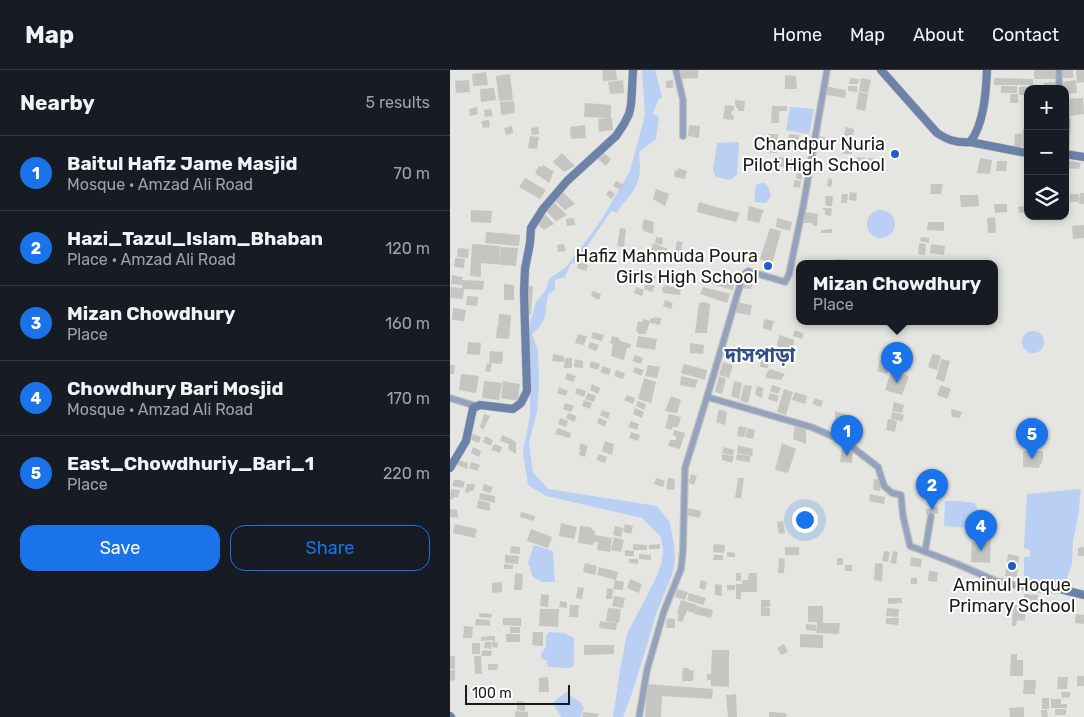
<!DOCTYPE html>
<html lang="en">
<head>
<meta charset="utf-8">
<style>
  :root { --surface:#171b24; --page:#242831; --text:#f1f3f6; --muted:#9ea1a6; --line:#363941; --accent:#1a73e8 }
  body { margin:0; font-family:Rubik,"Noto Sans Bengali",sans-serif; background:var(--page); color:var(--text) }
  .controls { position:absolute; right:15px; top:15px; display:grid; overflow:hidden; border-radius:10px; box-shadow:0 2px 8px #0003 }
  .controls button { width:45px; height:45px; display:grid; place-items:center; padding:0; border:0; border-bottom:1px solid var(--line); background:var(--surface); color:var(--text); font:25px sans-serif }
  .scale { position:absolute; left:15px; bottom:12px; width:105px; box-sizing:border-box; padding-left:5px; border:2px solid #1b1b1a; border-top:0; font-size:14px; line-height:18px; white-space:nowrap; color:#1b1b1a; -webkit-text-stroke:4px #fffffe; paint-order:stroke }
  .you { position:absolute; left:354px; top:449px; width:18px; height:18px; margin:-12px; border:4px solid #fff; border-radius:50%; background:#1a73e8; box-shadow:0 0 0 8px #1a73e833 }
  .badge { display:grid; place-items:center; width:32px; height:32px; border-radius:50%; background:var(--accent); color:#fff; font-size:16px; font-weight:700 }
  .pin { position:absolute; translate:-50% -41px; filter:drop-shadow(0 1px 2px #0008) }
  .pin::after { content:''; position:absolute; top:26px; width:18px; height:15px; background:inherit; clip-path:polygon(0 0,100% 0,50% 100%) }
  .popup { position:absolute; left:346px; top:190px; width:202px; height:65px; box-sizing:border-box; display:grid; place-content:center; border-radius:10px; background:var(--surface); filter:drop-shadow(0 1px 4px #0005); font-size:16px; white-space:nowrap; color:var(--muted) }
  .popup b { font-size:19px; color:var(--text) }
  .popup::after { content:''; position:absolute; left:50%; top:100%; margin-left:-10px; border:10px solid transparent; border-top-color:var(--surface) }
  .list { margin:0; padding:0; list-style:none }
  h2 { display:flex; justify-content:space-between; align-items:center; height:65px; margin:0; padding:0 20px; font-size:21px }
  h2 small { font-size:16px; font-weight:400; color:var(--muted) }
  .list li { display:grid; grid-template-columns:32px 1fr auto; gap:15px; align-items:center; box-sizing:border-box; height:75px; padding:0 20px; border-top:1px solid var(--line) }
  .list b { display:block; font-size:19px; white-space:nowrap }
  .list p { margin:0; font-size:16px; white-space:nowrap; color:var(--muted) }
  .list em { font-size:16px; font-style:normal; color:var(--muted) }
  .actions { display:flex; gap:10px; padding:15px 20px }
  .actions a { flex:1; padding:11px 0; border:1px solid var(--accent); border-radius:15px; text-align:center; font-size:18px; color:var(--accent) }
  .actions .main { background:var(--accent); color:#fff }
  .icon { flex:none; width:28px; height:28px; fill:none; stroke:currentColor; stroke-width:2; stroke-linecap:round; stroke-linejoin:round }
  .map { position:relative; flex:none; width:634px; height:647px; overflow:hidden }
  header { display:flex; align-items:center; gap:30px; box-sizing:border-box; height:70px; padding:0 25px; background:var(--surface); border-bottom:1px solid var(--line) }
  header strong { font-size:24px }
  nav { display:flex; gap:28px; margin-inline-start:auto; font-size:18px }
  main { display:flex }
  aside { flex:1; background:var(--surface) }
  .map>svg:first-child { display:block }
  .water { fill:#bacff4 }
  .building { fill:#c5c5c2 }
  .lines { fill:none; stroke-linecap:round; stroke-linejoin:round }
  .street-casing { stroke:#c1c1bd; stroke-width:8 }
  .secondary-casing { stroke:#c1c1bd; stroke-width:9 }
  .street { stroke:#93a2bd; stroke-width:5.5 }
  .secondary { stroke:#6c82a8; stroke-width:8 }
  .poi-dot { fill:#225cc8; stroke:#fffffe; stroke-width:2 }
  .labels { text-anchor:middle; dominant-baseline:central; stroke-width:4; stroke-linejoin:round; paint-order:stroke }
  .poi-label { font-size:18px; fill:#1b1b1a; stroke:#fffffe; text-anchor:end }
  .quarter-label { font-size:20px; font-weight:bold; fill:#304f87; stroke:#fffffe }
</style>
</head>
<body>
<header>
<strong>Map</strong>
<nav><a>Home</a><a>Map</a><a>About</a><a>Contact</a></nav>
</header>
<main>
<aside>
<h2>Nearby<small>5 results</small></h2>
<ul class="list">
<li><span class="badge">1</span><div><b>Baitul Hafiz Jame Masjid</b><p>Mosque · Amzad Ali Road</p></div><em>70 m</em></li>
<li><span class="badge">2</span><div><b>Hazi_Tazul_Islam_Bhaban</b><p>Place · Amzad Ali Road</p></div><em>120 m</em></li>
<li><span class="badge">3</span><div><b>Mizan Chowdhury</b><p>Place</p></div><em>160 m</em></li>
<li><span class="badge">4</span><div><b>Chowdhury Bari Mosjid</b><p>Mosque · Amzad Ali Road</p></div><em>170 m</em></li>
<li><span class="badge">5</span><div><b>East_Chowdhuriy_Bari_1</b><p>Place</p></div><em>220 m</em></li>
</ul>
<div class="actions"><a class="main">Save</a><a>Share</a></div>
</aside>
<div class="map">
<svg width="634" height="647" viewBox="0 0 634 647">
  <rect width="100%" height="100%" fill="#e5e5e1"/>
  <!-- water -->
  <path class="water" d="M192 0H205L212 27 209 29 203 43 209 48 206 69 189 82C190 100 192 108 181 124 176 131 170 135 168 143L161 141 138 175 132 188 120 195 115 207 105 210V220L98 225C94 244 99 250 82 264L88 281 89 315 87 342 79 372 83 402 98 419 207 436 220 453 224 474 225 489 223 502 205 547 196 579 181 626 173 647H163L170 600 177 564 204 512 211 495 213 481 211 467 192 448 96 426 78 415 73 382 80 346V312L77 264 86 232 95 221 100 208 115 198 136 171 152 149 180 101 195 45Z
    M340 37 364 39 359 64 336 60Z
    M289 72 287 105 280 110 266 107 263 100 267 73Z
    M312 113H315L319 119 321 126 316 133 304 132 306 115Z
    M417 154a14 14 0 1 1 28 0a14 14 0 1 1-28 0Z
    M572 272a11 11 0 1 1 22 0a11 11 0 1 1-22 0Z
    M631 419 628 447 623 471 622 494 614 517 574 513V487H580V480L574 478 577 424Z
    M495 431H509L525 433C529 441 531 452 526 459L522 458 494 456Z
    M84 475 103 481 105 512H92L83 507 78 493Z
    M99 562 114 563 124 568C124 578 123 587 124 596L119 598 98 597 97 591 92 589 91 584 96 576V566Z
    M117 621 123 628 129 631 134 638 130 647H111L103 633C107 627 113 626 117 621Z"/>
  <!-- building -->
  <path class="building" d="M152 0H166L167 10 153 11Z
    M229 0H248V8L231 9Z
    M584 0H606V9H584Z
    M610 0H623V8H610Z
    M626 0H634V12L627 13Z
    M36 2 38 15 23 16 22 4Z
    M60 4 63 30 49 31 46 6Z
    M335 5 346 6 347 19H335Z
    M400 8 409 9 408 14H399Z
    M411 8 421 10 418 23 409 21Z
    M544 8 583 9V15H544Z
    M19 10 20 22 6 23 5 11Z
    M173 10 174 23 160 24 158 12Z
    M223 10V18H216V11Z
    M626 10 627 23 615 24V19H613L612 12Z
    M607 12 608 19H594V13Z
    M374 16 396 20 395 28 372 24Z
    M398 16H407V22L398 21Z
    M551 16H567V23H551Z
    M586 16V19H578V25H569V17Z
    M44 18 46 30 31 32 30 19Z
    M409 22 418 24 415 41 406 39Z
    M560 24H568V33H560Z
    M633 28 634 44 618 46 616 29Z
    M285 30 295 31 294 41H289L285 35Z
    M64 31 65 43 51 45 50 32Z
    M135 33 161 35V48H162L163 60 149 62 148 49 159 48 134 47Z
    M275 35 284 36V41H282L281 44 284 46 283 50 273 49Z
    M322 36H337V41H329V53H321Z
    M27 37 28 44 20 46 19 39Z
    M41 39 43 46 35 47 34 40Z
    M39 50 40 57 33 58 31 51Z
    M135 55 136 68 121 69 120 57Z
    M239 55 250 56 249 68 238 66Z
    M62 56 63 63 56 65 54 58Z
    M88 57 89 64 82 65 81 58Z
    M396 57 404 59 403 67 394 65Z
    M573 59 578 60V77H572Z
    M318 64H328L327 83 316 82Z
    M339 64 349 65 348 79H338Z
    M565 64H572L571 78 564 77Z
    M80 66 89 67 87 79 78 78Z
    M367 66 375 67 374 80 365 79Z
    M394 69 403 70 402 84H393Z
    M149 79 161 89 156 96 144 86Z
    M112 83 125 96 114 102 103 92Z
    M323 86 347 90 345 99 323 95Z
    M407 87 416 88 415 103 406 102Z
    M418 88 426 89 424 103 416 102Z
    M530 88 542 90 540 104 527 103Z
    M616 90 631 93 629 99 615 98Z
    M547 91H557L556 101H546Z
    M93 95 104 102 101 106 102 107 99 113 85 103 89 96 92 97Z
    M348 97 352 98V110L346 108Z
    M228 98 237 101 235 109 224 107 225 100 228 101Z
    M75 108 96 120 90 129 69 117Z
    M378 108 382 109V114L381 117 377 116Z
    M345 110 351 111 350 118 343 117Z
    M166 111 174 115 171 120 163 116Z
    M481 114H493L491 124H480Z
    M206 119 219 124 215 136 203 129Z
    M160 120 165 124 161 129 156 124Z
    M112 121 125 134 115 140 104 130Z
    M400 122 407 123 406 131 399 130Z
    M630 123H634V134H629Z
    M392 124H398L397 133H391Z
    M620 124H629V132H620Z
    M510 125H528L529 136 511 137Z
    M375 126H383L382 136H376Z
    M104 132 117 145 106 151 95 140Z
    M249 132 262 136 290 143 286 152 247 142Z
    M544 134H557V142L545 143Z
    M299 136 314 140 309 153 297 150Z
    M575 136 576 142 569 143 568 137Z
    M373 138H382L381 146 375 145V140H373Z
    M21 140 42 141 41 153 21 152Z
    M92 141 104 154 94 160 83 150Z
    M354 142 368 144 367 156H363L362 153H359V152L358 153H353Z
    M545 147 546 163H538L537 148Z
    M124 148 125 155 117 156 116 149Z
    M327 148 342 152 340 161 326 157Z
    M194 149 204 152 203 164 194 161 192 158Z
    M478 152H494V161L477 160Z
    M634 155V168L623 169 622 156Z
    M170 158 176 159 174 177 167 176Z
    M320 158 331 161 322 194 310 189Z
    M382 159V163H371V160Z
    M36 162 70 165 69 176 35 173Z
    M206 167 213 168 212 175 205 173Z
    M471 167 479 168V173L470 171Z
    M227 171 233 172 229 187 224 186Z
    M203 173 218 179 216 185 201 180Z
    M469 173 476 174 475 185 468 184Z
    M22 174 50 176 49 192 51 177 68 178 66 196 31 193V207L20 206Z
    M114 174 116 181 108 182 107 175Z
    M481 174 495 176 494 185 480 183Z
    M8 178 19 179 18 188 7 187Z
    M187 183 201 186V195L184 190V186H186Z
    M5 188 15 189 14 198 4 197Z
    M386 189 399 190 398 194H386Z
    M129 192 138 195 136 201 127 198Z
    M188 200 196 203 194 209 185 206Z
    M198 203 206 206 204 212 195 209Z
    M257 204 284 212 283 220 257 213Z
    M2 205 13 207 12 210 34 211 33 220 14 219 13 229 0 228 1 217 12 218V215L1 214Z
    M295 205 304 208 301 219 290 218Z
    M196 213 205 216 202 222 194 219Z
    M54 214 64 215V230H54Z
    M73 215 83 216 81 245 71 244Z
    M215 215 231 219 230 225 213 223 212 218Z
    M186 217 194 220 192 226 184 223Z
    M253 217 280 224 277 233 250 224Z
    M143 221 151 224 149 230 141 226Z
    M17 226 28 227 27 236 16 235Z
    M215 230 223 233 221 239 213 236Z
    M255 232 260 234 257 263H245L249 233Z
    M287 232 302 235 300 245 283 242Z
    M3 238 16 240 14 251 2 250Z
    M49 244 61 245 60 257 48 256Z
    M203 247 211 248 210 255 200 253V248L203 249Z
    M193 249 200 251 196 264H188V262L186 261 188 251 192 252Z
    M314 249 324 251 321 261 313 258Z
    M47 256 60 257 59 269 46 268Z
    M345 260 354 264 352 269 343 266Z
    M143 262 154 265 152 271 141 268Z
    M128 264 137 266 134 275 125 273Z
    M330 265 344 270 343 283 328 279 327 273Z
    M162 266 169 268 170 271 181 274 180 278H177L174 290 161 286 163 274 160 273Z
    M188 266 207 269 205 280 186 277Z
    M18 272 31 273 30 285 17 284Z
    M140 272 149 275 146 281 138 278Z
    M240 273 254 275 253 284 240 283Z
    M313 277 320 280 318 298 310 297Z
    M443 278 451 280 448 293 440 291Z
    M40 281 53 282 52 294 39 293Z
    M103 284 114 286V292L102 291Z
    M482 284 491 286 487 300 478 297Z
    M185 285 193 288 191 294 182 291Z
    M115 288H122V298H114Z
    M125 289 133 291V298L124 297Z
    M491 289 500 291 494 312 486 309Z
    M430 290 441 293 437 304 427 301Z
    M141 291 150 294 148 300 139 297Z
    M273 292 283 295 279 308 269 305Z
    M37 293 42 294 40 302 35 301Z
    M234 294 257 300 255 310 231 303Z
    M0 295H5L4 304H0Z
    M198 295 210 297 207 308 195 306Z
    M153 296 161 299 159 305 150 302Z
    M185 297 194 300 191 306 183 302Z
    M320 299 335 304 331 310 316 308V304Z
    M166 300 175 303 173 309 164 306Z
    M441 301 459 306 452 325 435 320Z
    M117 303 126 306 123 312 115 309Z
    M11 304 29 306 26 323 9 320Z
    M231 306 248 310 245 318 230 315Z
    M269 306 276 309 272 324 265 322Z
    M194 308 206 312 201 333 188 329Z
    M34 311 52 313 49 330 32 328Z
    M53 311 70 314 68 331 51 328Z
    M284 311 292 313 289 329 281 326Z
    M142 314 150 318 148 324 140 320Z
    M294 315 302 316 298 333 290 331Z
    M322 315 331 318 328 324 320 321Z
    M491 315 501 319 497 329 487 325Z
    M307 316 313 318 312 328 305 325Z
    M109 317 118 321 115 326 107 323Z
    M127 318 136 321 134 327 125 323Z
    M334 319 343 322 336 345 327 342Z
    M345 322 357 326 355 334 342 330Z
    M138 323 146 326 144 332 135 329Z
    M320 323 329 326 327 332 318 329Z
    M177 325 185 328 183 334 174 330Z
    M221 326 231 330 227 343 215 341Z
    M365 328 373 331 371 337 362 334Z
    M134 330 142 333 140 339 132 336Z
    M188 331 196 334 194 340 186 336Z
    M444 332 454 335 452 343 442 341Z
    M115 333 124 336 121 342 113 339Z
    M185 338 194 342 192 348 183 344Z
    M269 339 277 342 275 355 266 352Z
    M501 339 512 342 510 348 502 347Z
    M152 340 160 343 158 349 150 345Z
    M385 341 395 344 390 359 385 358Z
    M442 342 454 345 452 351 441 349Z
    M118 343 127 346 124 352 116 348Z
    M34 344 40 346 33 360 30 357Z
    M219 344 231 347 228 357H223L221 360 215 358Z
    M110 348 118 351 116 357 108 354Z
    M149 348 157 351 155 357 147 353Z
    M438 349 447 351 445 362 436 360Z
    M181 351 189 354 187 360 178 357Z
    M345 355 356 358V374L343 369Z
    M289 356 297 358 294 367 287 366Z
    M108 358 121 363 120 368 105 364Z
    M298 358 305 360 303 369 295 367Z
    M224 360 235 363 230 379 218 376 220 370H226V367L223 365Z
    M399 360 410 365 408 372 396 368Z
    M181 362 190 365 188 371 179 368Z
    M23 364 31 367 29 373 21 370Z
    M52 365 61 369 66 372V384L58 379 59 374 50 371Z
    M35 366 43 370 41 376 33 372Z
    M155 371 164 374 162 385 152 381Z
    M131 373 138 376 135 387 129 385 130 381 129 378Z
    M332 373 346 379 338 403 325 400Z
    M44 374 52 377 50 383 41 380Z
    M288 375 303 379 302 386 287 383Z
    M392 376 397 377V380H403L402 393 390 392Z
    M23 377 31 381 29 387 21 383Z
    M274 377 284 380 283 385 272 383Z
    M573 381H593V389L591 394H590L589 398 573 397Z
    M149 384 157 387 155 393 146 390Z
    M272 384 284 386 282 393 272 390Z
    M287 384 300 386V392L286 390Z
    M7 390 18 393 17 399 5 394Z
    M21 392 30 395 27 401 19 398Z
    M241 404 247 406 244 415 239 413Z
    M206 408 215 411 213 417 204 414Z
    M218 408 225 409 224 420 216 419Z
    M288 408H294L291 428H285Z
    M424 409 431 410 430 421 423 420Z
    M4 410H10L15 412 13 418 2 416Z
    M17 414H25L24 420 20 421 18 423 15 422Z
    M34 414 43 417 40 423 32 420Z
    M1 419 10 420 8 427H4L2 430 0 428Z
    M30 423 45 426V433L29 429Z
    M420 424 435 427 434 434 419 431Z
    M28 430 40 433V441L27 438Z
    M480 436 488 437V444L480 443V444H476V439H480Z
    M237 438 251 441 250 448 236 445Z
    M0 439 7 440 8 448 0 447Z
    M71 442 85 446 84 451 70 447Z
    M333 451 335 463 329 464 327 452Z
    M111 453 127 457 124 469 109 466Z
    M5 454 27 459 25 468 3 463Z
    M175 454 183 456 181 464 173 462Z
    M130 456 140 457 145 462V465L162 468 160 482 147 480 148 472H144L143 475 128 473Z
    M165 456 173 458 171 467 163 465Z
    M81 459 102 467 98 478 77 471Z
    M530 465 541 466 540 493 521 492 522 471H530Z
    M164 467 174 470 171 482 161 480Z
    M183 474 197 475V480H183Z
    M210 474V479H199V475Z
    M264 474 275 475 274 483 263 482Z
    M61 476 70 477V484L60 483Z
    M335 477H349V485H335Z
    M634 477V486H628V478Z
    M175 480 184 481V486H175Z
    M434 481 440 482 438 492 432 491Z
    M443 481 448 482 446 494 440 493Z
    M277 482 285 483V487H277Z
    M189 484 201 485V490L189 489Z
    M558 484 569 486 567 507 555 506Z
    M55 485 69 486 68 494 55 493Z
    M264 485H273V490H263Z
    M461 487 472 489 471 497 460 496Z
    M329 488 335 489 334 503H328Z
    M387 488H393V495H387Z
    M179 489H188V494L179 493Z
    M135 493 147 496 145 505 133 502Z
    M425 493 433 494 432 511 424 510Z
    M54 494 63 495V499H54Z
    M395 495H402V501H395Z
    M149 497 168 502 166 510 147 505Z
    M479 501 488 502 487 512 478 511Z
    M65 503 73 504 72 520H64Z
    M286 503H291V511H286Z
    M299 503H307V522H291V529H286V514H292V510H298Z
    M461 508H467V514H461Z
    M180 509 192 514 189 523 177 518Z
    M165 510 174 512 173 520 163 519Z
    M251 510 257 512 255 520 249 518Z
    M52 512V522L42 523V513Z
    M265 514 272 515V526L265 525Z
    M277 515H285V520H277Z
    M128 517 134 518 132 529 126 528Z
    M157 518 163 519 162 529H156Z
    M227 519 238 522 235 530 225 527Z
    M239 523 256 528 253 535 237 530Z
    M91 524 99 525 98 537 90 536Z
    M574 524 588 525 587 531 574 530Z
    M164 526 175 528 173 538 162 536Z
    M438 528H452V533L438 534Z
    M231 530 247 535 245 543 237 541 232 552 227 551 229 545 227 544Z
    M311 530H320V537L311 538Z
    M110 531 117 532V538L109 537Z
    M120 535H129L128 547H119Z
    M563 535 576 536 575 551 567 550 566 556H562Z
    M247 536 263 540 261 548 245 544Z
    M358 536H373V553H390L389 564 366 563 367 552H358Z
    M158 538 171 539 169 553 156 551Z
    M311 538H320V546H311Z
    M437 538 449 539 448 547 436 546Z
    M90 539H109L108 557 89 556Z
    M29 543 42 544 41 548 29 547Z
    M626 544 634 545V554L625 553Z
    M53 548H71V556L53 555Z
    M217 548 225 549V558H216Z
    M436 548H449L448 555 436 554Z
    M26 549 40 550V556L25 555Z
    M150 551 167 553 166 560 149 558Z
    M356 554 366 555V561L356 560Z
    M14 556 23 557 22 568H13Z
    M60 557H70V563H60Z
    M83 562H93V576L82 575Z
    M56 564H70V572H56Z
    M350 564 373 565V578L350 577Z
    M42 566H45V572H48L47 578 42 577 43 570 31 571V567Z
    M35 572H42L41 579 34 578Z
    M22 573H30V584H22Z
    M334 574 338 582 331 585 327 578Z
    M134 575H164V584L134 585Z
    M32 580 42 581 41 586H31Z
    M262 580H279V617L261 616V610H257V604H261Z
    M561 584H567V590H573V606H560Z
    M0 586H5V599H0Z
    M24 586H31L32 604H25Z
    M38 594H48L47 600H38Z
    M233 598H239V600L244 601 243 611H232Z
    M0 600H5V610L0 611Z
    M627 606H634V616H627Z
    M98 607 99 622H89V608Z
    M608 607H618L617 619H607Z
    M574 610H586L585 624H573Z
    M197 614 263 619 262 629 212 626 211 647H195Z
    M611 622H620V627L612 628Z
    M286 624 287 647H278L276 625Z
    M592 628H599V639H592Z
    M601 629H611V634H617V638H601Z
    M67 631 75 632V641L67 640Z
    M574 637V647H560L559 638Z
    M605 639H616V645H605Z
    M591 640H597L598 647H592Z
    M65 641 78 642V647H65Z
    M133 642 149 644 148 647H132Z
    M319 642 336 643V647H319Z"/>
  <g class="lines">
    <!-- street casing -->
    <g class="street-casing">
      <path id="street" d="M226 0 233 30V66
        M377 0 353 137 339 204 335 212 298 201 293 205 257 327 361 357 394 371 428 397 434 416 442 423 451 425 453 446 460 476 507 494 546 511 577 518 614 520
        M609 19V0
        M615 36 617 53 615 84
        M0 328 26 336
        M475 482 481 446
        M189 647 197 600 214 541 231 499 233 480 235 398 257 327"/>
    </g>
    <!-- secondary casing -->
    <g class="secondary-casing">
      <path id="secondary" d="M431 0 487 63C498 70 506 73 520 72 534 55 536 22 537 0
        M520 72 571 82 578 83
        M615 84 634 87
        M0 398 16 371 23 338 30 335 63 339 71 333 77 321 74 223 75 199 80 173 81 158 93 139 117 111 166 66 174 54 179 44 181 35 182 20 183 0
        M614 520 634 525
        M0 646 1 647"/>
    </g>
    <!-- street -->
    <use href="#street" class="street"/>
    <!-- secondary -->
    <use href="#secondary" class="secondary"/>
  </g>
  <!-- markers -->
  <g class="poi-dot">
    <circle cx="445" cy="84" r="5"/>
    <circle cx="318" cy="196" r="5"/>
    <circle cx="562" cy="496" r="5"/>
  </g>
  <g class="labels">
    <!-- poi labels -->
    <g class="poi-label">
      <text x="435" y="74">Chandpur Nuria<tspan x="435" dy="21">Pilot High School</tspan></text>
      <text x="308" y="186">Hafiz Mahmuda Poura<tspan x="308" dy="21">Girls High School</tspan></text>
      <text x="562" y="515" text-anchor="middle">Aminul Hoque<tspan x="562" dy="21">Primary School</tspan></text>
    </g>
    <!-- quarter labels -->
    <g class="quarter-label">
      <text x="310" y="285">দাসপাড়া</text>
    </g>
  </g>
</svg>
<div class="controls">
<button>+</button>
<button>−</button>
<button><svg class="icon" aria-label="layers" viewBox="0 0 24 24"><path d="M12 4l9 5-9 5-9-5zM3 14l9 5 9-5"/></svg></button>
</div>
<div class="scale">100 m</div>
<div class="you"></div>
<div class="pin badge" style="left:397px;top:386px">1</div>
<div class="pin badge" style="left:482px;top:440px">2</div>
<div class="pin badge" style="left:447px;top:313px">3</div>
<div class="popup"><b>Mizan Chowdhury</b>Place</div>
<div class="pin badge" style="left:531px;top:481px">4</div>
<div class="pin badge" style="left:582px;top:389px">5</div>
</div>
</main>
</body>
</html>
